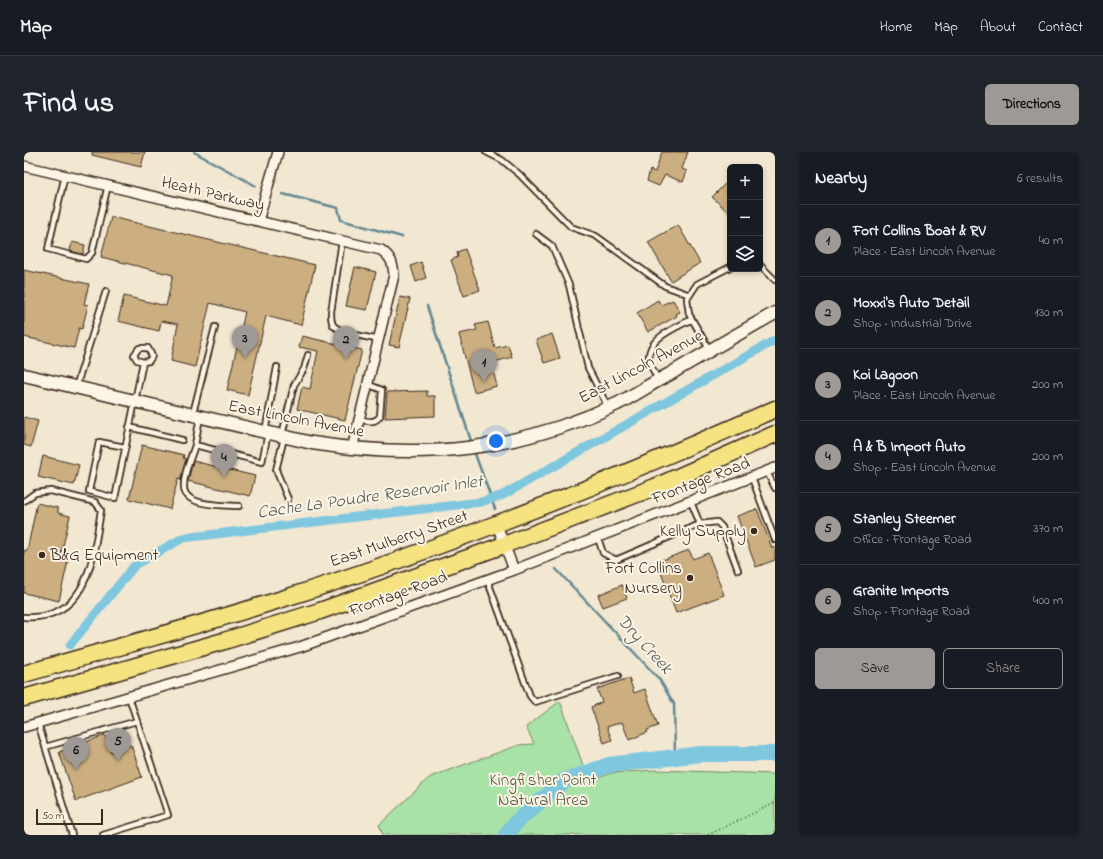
<!DOCTYPE html>
<html lang="en">
<head>
<meta charset="utf-8">
<style>
  :root { --surface:#171b24; --page:#20242c; --text:#f1f3f6; --muted:#9ea1a6; --line:#363941; --accent:#9f9995 }
  body { margin:0; font-family:"Indie Flower",sans-serif; background:var(--page); color:var(--text) }
  .controls { position:absolute; right:12px; top:12px; display:grid; overflow:hidden; border-radius:6px; box-shadow:0 2px 6px #0003 }
  .controls button { width:36px; height:36px; display:grid; place-items:center; padding:0; border:0; border-bottom:1px solid var(--line); background:var(--surface); color:var(--text); font:20px sans-serif }
  .scale { position:absolute; left:12px; bottom:10px; width:67px; box-sizing:border-box; padding-left:4px; border:2px solid #3b2a1e; border-top:0; font-size:11px; line-height:14px; white-space:nowrap; color:#3b2a1e; -webkit-text-stroke:3px #fcf5e5; paint-order:stroke }
  .you { position:absolute; left:472px; top:289px; width:14px; height:14px; margin:-10px; border:3px solid #fff; border-radius:50%; background:#1a73e8; box-shadow:0 0 0 6px #1a73e833 }
  .badge { display:grid; place-items:center; width:26px; height:26px; border-radius:50%; background:var(--accent); color:#111; font-size:13px; font-weight:700 }
  .pin { position:absolute; translate:-50% -33px; filter:drop-shadow(0 1px 2px #0008) }
  .pin::after { content:''; position:absolute; top:21px; width:14px; height:12px; background:inherit; clip-path:polygon(0 0,100% 0,50% 100%) }
  .list { margin:0; padding:0; list-style:none }
  h2 { display:flex; justify-content:space-between; align-items:center; height:52px; margin:0; padding:0 16px; font-size:17px }
  h2 small { font-size:13px; font-weight:400; color:var(--muted) }
  .list li { display:grid; grid-template-columns:26px 1fr auto; gap:12px; align-items:center; box-sizing:border-box; height:72px; padding:0 16px; border-top:1px solid var(--line) }
  .list b { display:block; font-size:15px; white-space:nowrap }
  .list p { margin:0; font-size:13px; white-space:nowrap; color:var(--muted) }
  .list em { font-size:13px; font-style:normal; color:var(--muted) }
  .actions { display:flex; gap:8px; padding:12px 16px }
  .actions a { flex:1; padding:9px 0; border:1px solid var(--accent); border-radius:6px; text-align:center; font-size:14px; color:var(--accent) }
  .actions .main { background:var(--accent); color:#111 }
  .icon { flex:none; width:22px; height:22px; fill:none; stroke:currentColor; stroke-width:2; stroke-linecap:round; stroke-linejoin:round }
  .map { position:relative; flex:none; width:751px; height:683px; overflow:hidden; border-radius:6px }
  header { display:flex; align-items:center; gap:24px; box-sizing:border-box; height:56px; padding:0 20px; background:var(--surface); border-bottom:1px solid var(--line) }
  header strong { font-size:19px }
  nav { display:flex; gap:22px; margin-inline-start:auto; font-size:14px }
  .intro { display:flex; align-items:center; justify-content:space-between; box-sizing:border-box; height:96px; padding:0 24px }
  h1 { margin:0; font-size:28px }
  .button { padding:10px 18px; border-radius:6px; background:var(--accent); color:#111; font-size:14px; font-weight:700 }
  main { display:flex; gap:24px; padding:0 24px }
  aside { flex:1; background:var(--surface); border-radius:6px; box-shadow:0 2px 6px #0003 }
  .map>svg:first-child { display:block }
  .green { fill:#a8e2a7; stroke:#728662 }
  .lines { fill:none; stroke-linecap:round; stroke-linejoin:round }
  .stream { stroke:#638892; stroke-width:2.5 }
  .canal { stroke:#7ec7df; stroke-width:9 }
  .river { stroke:#7ec7df; stroke-width:16 }
  .building { fill:#ccaf81; stroke:#3b2a1e }
  .service-casing { stroke:#3b2a1e; stroke-width:8 }
  .minor-casing { stroke:#3b2a1e; stroke-width:12 }
  .tertiary-casing { stroke:#3b2a1e; stroke-width:15 }
  .trunk-casing { stroke:#3b2a1e; stroke-width:19 }
  .path { stroke:#3b2a1e; stroke-width:1.5; stroke-dasharray:1 3; stroke-linecap:butt }
  .service { stroke:#fcf5e5; stroke-width:4.5 }
  .minor { stroke:#fcf5e5; stroke-width:9 }
  .tertiary { stroke:#fcf5e5; stroke-width:12 }
  .trunk { stroke:#f5e382; stroke-width:16 }
  .poi-dot { fill:#3b2a1e; stroke:#fcf5e5; stroke-width:1.5 }
  .labels { text-anchor:middle; dominant-baseline:central; stroke-width:4; stroke-linejoin:round; paint-order:stroke }
  .street-label { font-size:17px; fill:#3b2a1e; stroke:#fcf5e5 }
  .poi-label { font-size:17px; fill:#3b2a1e; stroke:#fcf5e5; text-anchor:end }
  .park-label { font-size:17px; fill:#565840; stroke:#fcf5e5 }
  .water-label { font-size:18px; font-style:italic; fill:#4f5958; stroke:#fcf5e5 }
</style>
</head>
<body>
<header>
<strong>Map</strong>
<nav><a>Home</a><a>Map</a><a>About</a><a>Contact</a></nav>
</header>
<div class="intro"><h1>Find us</h1><a class="button">Directions</a></div>
<main>
<div class="map">
<svg width="751" height="683" viewBox="0 0 751 683">
  <rect width="100%" height="100%" fill="#f2e7d1"/>
  <filter id="ink" filterUnits="userSpaceOnUse"><feTurbulence type="fractalNoise" baseFrequency=".025" numOctaves="2"/><feDisplacementMap in="SourceGraphic" scale="8" xChannelSelector="R" yChannelSelector="G"/><feConvolveMatrix kernelMatrix="1 2 1 2 8 2 1 2 1" color-interpolation-filters="sRGB"/></filter>
  <g filter="url(#ink)">
    <!-- green -->
    <path class="green" d="M536 549 565 630 587 621 633 618 751 622V683H359L355 673 406 625 495 593 510 592 502 575Z"/>
    <g class="lines">
      <!-- stream -->
      <path class="stream" d="M170 0 232 34
        M259 42 314 56 317 68 378 85
        M403 154 448 292
        M450 299 471 357
        M532 417 635 527 650 552 651 603"/>
      <!-- canal -->
      <path class="canal" d="M46 493 111 413 159 386 457 350 479 343 751 188"/>
      <!-- river -->
      <path class="river" d="M482 683 493 669 540 629 585 613 677 602H751"/>
    </g>
    <!-- building -->
    <path class="building" d="M68 0H121L117 15 68 3Z
      M638 0H664L658 17 663 19 659 30 641 23 635 34 623 29 626 18 631 20Z
      M706 27V62L688 45Z
      M87 65 291 113 277 173 242 164 224 243 203 238 221 160 186 151 171 215 147 209 154 172 137 169 135 179 94 169 100 144 142 154 149 123 77 105Z
      M654 73 676 111 647 129 624 90Z
      M48 90 61 93 59 102 46 99Z
      M441 97 456 138 440 144 427 108 434 105 433 100Z
      M397 110 402 126 392 130 387 114Z
      M331 115 352 120 343 158 322 154Z
      M0 118 65 132 60 152 64 153 58 177 55 176 50 196 0 185Z
      M376 145 386 147 375 195 365 193Z
      M634 148 637 153 649 148 656 160 652 162 653 164 624 180 613 161Z
      M464 170 471 196 484 193 488 205 467 211 473 234 450 240 435 182 453 178 451 173Z
      M528 182 536 206 520 211 512 188Z
      M278 184 338 198 321 268 273 257 278 235 286 237 294 199 275 195Z
      M403 239V244H411V264L361 266 363 240Z
      M0 265 14 269 7 295 0 293Z
      M118 293 160 303 159 306 162 307 157 328 154 327 146 357 105 347Z
      M19 304 55 313 50 333 14 325Z
      M169 309 231 324 226 344 164 329Z
      M13 351 34 356V361L46 364 36 407 44 409 35 449 0 441V398L3 399Z
      M733 357 748 396 751 395V408L732 415 713 364Z
      M665 398 669 407 684 401 700 443 652 461 633 410Z
      M598 433 603 446 579 455 574 443Z
      M605 526 610 541 621 537 634 574 623 578 624 580 605 588 598 570 583 575 588 588 580 591 567 555 578 550 573 537Z
      M81 583 87 600 107 593 118 625 52 649 35 600Z"/>
    <g class="lines">
      <!-- service casing -->
      <g class="service-casing">
        <path id="service" d="M462 0 478 8 495 22 547 75 572 84 641 134 666 143
          M41 23 24 97 62 107 68 101 84 33
          M512 82 528 94 545 133 564 216 584 255
          M318 89 307 160C307 165 307 169 309 173 315 181 344 185 354 188
          M736 113 751 128
          M685 197 665 162 663 147 673 132 706 115
          M634 228C632 223 628 217 626 211 619 187 652 176 668 167
          M52 235 82 139
          M169 261 191 175
          M176 265 171 293 238 310 244 281
          M335 267C343 269 351 272 356 264L358 238 343 232
          M105 275 158 288
          M241 280 253 215
          M258 283 270 233 280 217 284 203
          M260 286 252 318 264 347
          M171 293C167 306 159 322 160 336 161 355 202 353 215 354
          M101 295 75 290 65 339 91 346 119 210 125 209 128 204 124 196H115L110 203 113 208 119 210
          M743 320 751 336
          M728 326 751 388
          M0 349 11 341 27 339 71 350 77 358C69 407 64 469 0 465
          M667 350 676 372
          M574 386 579 401 592 408 676 372 693 370 698 375 714 418
          M463 427 506 544 511 550 594 524
          M14 571 48 683
          M21 595 113 569
          M79 683 144 663 105 545"/>
      </g>
      <!-- minor casing -->
      <g class="minor-casing">
        <path id="minor" d="M0 14 357 98C367 105 369 111 370 123L328 297
          M234 69 254 0
          M473 373 490 418
          M0 575 276 495 490 418 751 316"/>
      </g>
      <!-- tertiary casing -->
      <g class="tertiary-casing">
        <path id="tertiary" d="M0 223 288 291C398 308 491 300 593 252 611 243 628 231 646 222 681 201 716 181 751 161"/>
      </g>
      <!-- trunk casing -->
      <g class="trunk-casing">
        <path id="trunk" d="M0 522C86 497 173 474 258 447 426 394 590 328 751 257
          M0 546 200 489 296 459 480 393 631 335 751 282"/>
      </g>
      <!-- path -->
      <path class="path" d="M684 683 751 651"/>
      <!-- service -->
      <use href="#service" class="service"/>
      <!-- minor -->
      <use href="#minor" class="minor"/>
      <!-- tertiary -->
      <use href="#tertiary" class="tertiary"/>
      <!-- trunk -->
      <use href="#trunk" class="trunk"/>
    </g>
  </g>
  <!-- markers -->
  <g class="poi-dot">
    <circle cx="730" cy="379" r="4"/>
    <circle cx="18" cy="403" r="4"/>
    <circle cx="666" cy="426" r="4"/>
  </g>
  <g class="labels">
    <!-- street labels -->
    <g class="street-label">
      <text transform="translate(189 42) rotate(13)">Heath Parkway</text>
      <text transform="translate(617 215) rotate(-28)">East Lincoln Avenue</text>
      <text transform="translate(272 267) rotate(11)">East Lincoln Avenue</text>
      <text transform="translate(677 329) rotate(-21)">Frontage Road</text>
      <text transform="translate(375 387) rotate(-19)">East Mulberry Street</text>
      <text transform="translate(374 442) rotate(-20)">Frontage Road</text>
    </g>
    <!-- poi labels -->
    <g class="poi-label">
      <text x="722" y="379">Kelly Supply</text>
      <text x="26" y="403" text-anchor="start">B&amp;G Equipment</text>
      <text x="658" y="416">Fort Collins<tspan x="658" dy="20">Nursery</tspan></text>
    </g>
    <!-- park labels -->
    <g class="park-label">
      <text x="519" y="628">Kingfisher Point<tspan x="519" dy="20">Natural Area</tspan></text>
    </g>
    <!-- water labels -->
    <g class="water-label">
      <text transform="translate(346 346) rotate(-8)">Cache La Poudre Reservoir Inlet</text>
      <text transform="translate(620 493) rotate(48)">Dry Creek</text>
    </g>
  </g>
</svg>
<div class="controls">
<button>+</button>
<button>−</button>
<button><svg class="icon" aria-label="layers" viewBox="0 0 24 24"><path d="M12 4l9 5-9 5-9-5zM3 14l9 5 9-5"/></svg></button>
</div>
<div class="scale">50 m</div>
<div class="you"></div>
<div class="pin badge" style="left:460px;top:230px">1</div>
<div class="pin badge" style="left:322px;top:207px">2</div>
<div class="pin badge" style="left:221px;top:206px">3</div>
<div class="pin badge" style="left:200px;top:325px">4</div>
<div class="pin badge" style="left:94px;top:609px">5</div>
<div class="pin badge" style="left:52px;top:618px">6</div>
</div>
<aside>
<h2>Nearby<small>6 results</small></h2>
<ul class="list">
<li><span class="badge">1</span><div><b>Fort Collins Boat &amp; RV</b><p>Place · East Lincoln Avenue</p></div><em>40 m</em></li>
<li><span class="badge">2</span><div><b>Moxxi's Auto Detail</b><p>Shop · Industrial Drive</p></div><em>130 m</em></li>
<li><span class="badge">3</span><div><b>Koi Lagoon</b><p>Place · East Lincoln Avenue</p></div><em>200 m</em></li>
<li><span class="badge">4</span><div><b>A &amp; B Import Auto</b><p>Shop · East Lincoln Avenue</p></div><em>200 m</em></li>
<li><span class="badge">5</span><div><b>Stanley Steemer</b><p>Office · Frontage Road</p></div><em>370 m</em></li>
<li><span class="badge">6</span><div><b>Granite Imports</b><p>Shop · Frontage Road</p></div><em>400 m</em></li>
</ul>
<div class="actions"><a class="main">Save</a><a>Share</a></div>
</aside>
</main>
</body>
</html>
